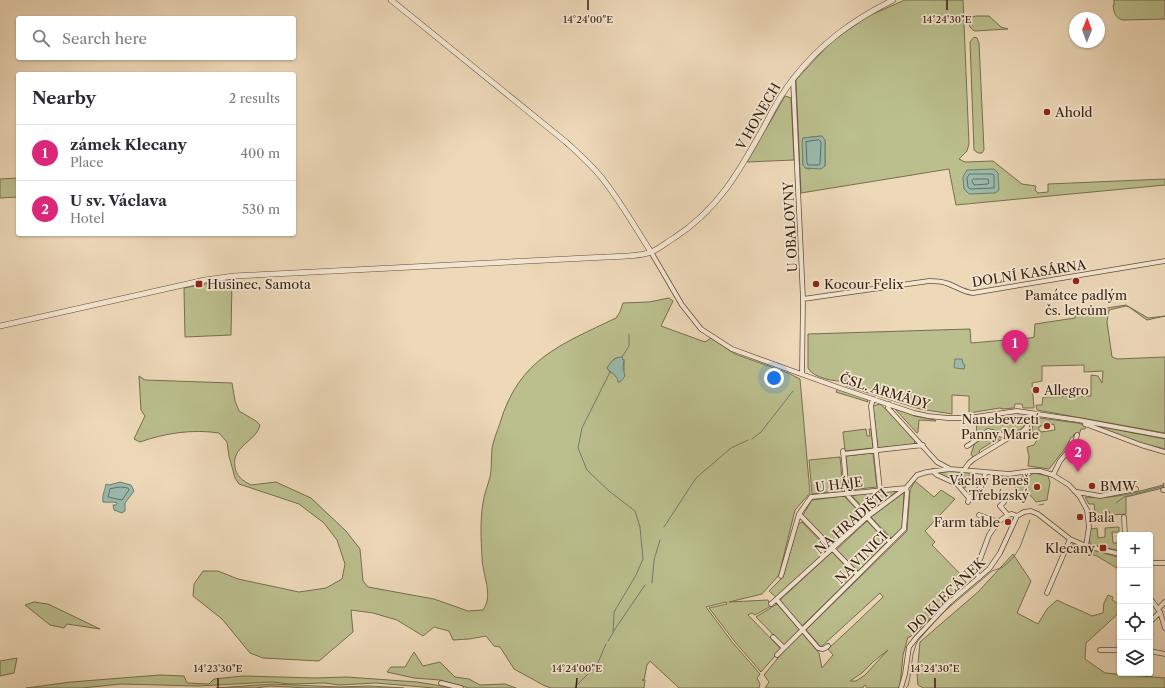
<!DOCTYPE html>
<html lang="en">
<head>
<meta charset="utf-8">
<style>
  :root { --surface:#fff; --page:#f2f2f3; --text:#2b2b33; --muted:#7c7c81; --line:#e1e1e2; --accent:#db2777 }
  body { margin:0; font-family:"Libre Caslon Text",serif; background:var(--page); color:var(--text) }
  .controls { position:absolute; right:12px; bottom:12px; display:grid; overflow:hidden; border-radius:4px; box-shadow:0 1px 3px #0004 }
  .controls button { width:36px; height:36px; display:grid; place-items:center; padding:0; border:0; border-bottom:1px solid var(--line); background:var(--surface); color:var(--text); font:20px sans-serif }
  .compass { position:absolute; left:1069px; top:12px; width:36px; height:36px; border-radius:50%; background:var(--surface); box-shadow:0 1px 3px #0004; rotate:1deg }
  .you { position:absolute; left:774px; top:378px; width:14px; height:14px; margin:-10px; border:3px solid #fff; border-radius:50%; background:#1a73e8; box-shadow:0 0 0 6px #1a73e833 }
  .badge { display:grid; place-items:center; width:26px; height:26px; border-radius:50%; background:var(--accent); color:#fff; font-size:13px; font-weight:700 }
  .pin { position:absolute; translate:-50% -33px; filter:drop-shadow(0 1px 2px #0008) }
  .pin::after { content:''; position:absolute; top:21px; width:14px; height:12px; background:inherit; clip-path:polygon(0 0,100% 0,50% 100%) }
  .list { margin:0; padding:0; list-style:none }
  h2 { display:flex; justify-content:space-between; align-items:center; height:52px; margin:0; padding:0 16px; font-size:17px }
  h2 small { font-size:13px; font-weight:400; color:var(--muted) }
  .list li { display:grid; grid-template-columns:26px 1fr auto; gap:12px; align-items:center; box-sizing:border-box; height:56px; padding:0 16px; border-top:1px solid var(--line) }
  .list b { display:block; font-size:15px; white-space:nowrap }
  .list p { margin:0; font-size:13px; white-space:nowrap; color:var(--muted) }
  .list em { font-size:13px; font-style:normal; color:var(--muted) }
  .icon { flex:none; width:22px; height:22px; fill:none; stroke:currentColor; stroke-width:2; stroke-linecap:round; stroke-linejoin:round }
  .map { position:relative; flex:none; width:1165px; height:688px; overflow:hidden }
  .search { position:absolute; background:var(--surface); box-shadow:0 1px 3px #0004; left:16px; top:16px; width:280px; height:44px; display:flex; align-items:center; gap:10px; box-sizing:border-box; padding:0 14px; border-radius:4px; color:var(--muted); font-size:15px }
  .panel { position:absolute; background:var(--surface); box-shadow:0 1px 3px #0004; left:16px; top:72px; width:280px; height:164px; border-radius:4px }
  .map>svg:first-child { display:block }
  .green { fill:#bbbe8d; stroke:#786e4e; fill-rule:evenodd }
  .water { fill:#99baac; stroke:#717b6d }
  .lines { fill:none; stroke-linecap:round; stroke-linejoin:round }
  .shore { stroke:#686c5e; stroke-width:1 }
  .stream { stroke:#717b6d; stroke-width:1 }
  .minor-casing { stroke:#644c39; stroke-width:5.5 }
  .tertiary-casing { stroke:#644c39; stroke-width:6 }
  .minor { stroke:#f3e6d1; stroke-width:4 }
  .tertiary { stroke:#f3e6d1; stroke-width:5 }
  .ticks { fill:none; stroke:#361d0f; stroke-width:1.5 }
  .poi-dot { fill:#8f2418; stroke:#f3e6d1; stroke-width:1.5 }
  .labels { text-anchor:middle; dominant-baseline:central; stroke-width:3.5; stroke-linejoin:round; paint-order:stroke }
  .poi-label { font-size:13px; fill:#361d0f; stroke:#f3e6d1; text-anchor:start }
  .street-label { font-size:13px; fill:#361d0f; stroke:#f3e6d1 }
  .ticks-label { font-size:10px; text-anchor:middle; fill:#361d0f; stroke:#f3e6d1; stroke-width:3.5; stroke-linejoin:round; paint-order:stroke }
</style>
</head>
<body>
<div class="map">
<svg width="1165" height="688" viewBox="0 0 1165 688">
  <rect width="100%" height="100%" fill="#edd8b8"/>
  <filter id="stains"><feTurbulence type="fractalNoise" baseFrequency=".005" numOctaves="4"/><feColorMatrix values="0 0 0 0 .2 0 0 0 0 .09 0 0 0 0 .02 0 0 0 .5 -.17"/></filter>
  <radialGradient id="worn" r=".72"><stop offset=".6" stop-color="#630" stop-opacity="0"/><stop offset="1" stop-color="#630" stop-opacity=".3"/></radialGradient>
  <!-- green -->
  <path class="green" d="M905 0H963L969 144 967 151 959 159 965 162 993 161 1022 184 1036 186 1035 190 1038 193 1048 192V184L1165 179V185L956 205 949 169 801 193 796 80 831 42 868 16ZM821 136 825 140V166L808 169 803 165V138Z
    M1114 0H1165V19L1122 20C1115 17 1114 13 1113 5H1114Z
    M976 16H989L1001 27 1008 29 975 31C969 29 967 22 972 17Z
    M974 37 977 38 979 43 984 150 982 153H978L974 150 970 42Z
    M785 96 791 98 794 160 747 162Z
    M18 178V197L0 198V179Z
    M232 279 231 335 185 337 184 288Z
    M669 298 673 301 661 326 705 342 711 338 735 354 788 373 800 379 810 493 795 510 779 575 762 594 729 602 768 600 771 606 755 615 752 613 748 615 781 649 761 672 735 642 709 608 727 604 726 602 706 607 733 643 760 674 757 678 760 684 759 688H679L650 661 647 665 644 680H642H645L644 688H551L545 686 514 669 500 647 494 646 486 636 469 639 453 640 449 631 434 627 423 636 397 620 373 613 351 610 353 632 319 661 263 658 250 653 222 619 193 596 194 584 203 571H218L238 579 299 592 326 588 342 579 345 564 337 540 324 523 299 504 239 484 235 478 229 456 227 442 219 433C193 429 165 433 140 442L134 439 145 416 141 410 139 376 145 380 232 383 235 401 239 411 256 421 260 425C256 442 231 446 235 467 236 476 243 481 251 485L276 482 311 498 346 531 360 549 363 581 368 587 434 599 468 611 483 610C494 595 482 574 482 557 481 539 480 520 483 503 484 494 488 485 490 477 492 468 491 458 492 449 493 441 497 432 500 423 519 359 560 345 616 318L620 312 623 303 649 302ZM616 358 624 360V371L616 377 614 374 610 372 607 368 612 361Z
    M1126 305 1148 318 1165 316 1147 320 1129 307 1126 306 1109 310 1107 322 1112 357 1117 359 1165 357V433L1037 410 1036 405H1042L1043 397 1091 396V375L1098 376 1102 383 1103 371 1084 372V365L1042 366V381L1032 383 1034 408H1023L1022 404H1015L1014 408 1003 409 1000 408 969 413V396L952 395V414L920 409 846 386V381C835 382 813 378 808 368V334L970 329 971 343 1030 338 1034 337 1035 324 1075 318 1076 313Z
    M838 389 867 399 868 402 836 392Z
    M880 404 898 420 915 441 914 444 878 448 873 406Z
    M895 409 915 416 935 420 936 421 919 420 918 432 917 433Z
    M1018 415 1024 416 1026 421 1023 428 1015 432 1003 433 1004 439 1000 441 997 439 981 449 979 451 980 454 973 457 971 454 977 436 976 418 1008 417Z
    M1033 417 1077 423 1082 424 1086 427 1085 429H1081L1079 435 1074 434 1073 437H1071L1067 446 1049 469 1028 466 1029 457 1027 447 1034 445 1037 440 1032 439ZM1046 422H1050V425L1054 424 1055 430 1041 432 1038 428 1040 427V426L1046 425Z
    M1092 425 1165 439V449L1141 443Z
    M866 429 867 436H870L869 429H871L873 448 845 451 843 432Z
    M873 453 877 487 849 490 846 456Z
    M840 457 843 490 812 494 809 460Z
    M950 471 970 473 965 488 955 481 938 473Z
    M1034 473 1048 476 1050 482 1047 500 1036 502C1028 491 1026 493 1014 495L1016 484 1022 476H1029Z
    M915 481 934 497 941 490 955 499 925 531 935 542 932 545 967 581 944 606 910 637H908L903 655 900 686 898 688H867L865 685 863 687V688H765L769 682 764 675 786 648 802 633 819 653 822 668 833 655 828 649 857 622 883 597 880 593 821 647 806 630 907 531 910 490ZM888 650 865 675 856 681H850L862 673 874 661Z
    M1164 483 1163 488 1126 497V514L1110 515 1109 511H1103V516L1090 518V514L1095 513 1094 504H1089L1085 497C1113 500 1136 492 1163 485Z
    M895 491V493L868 513 853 497V495Z
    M903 493H904L902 528 891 538 871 517Z
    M844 496 863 516 832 546 803 515 812 500Z
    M867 521 887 542 858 571 836 550Z
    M802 522 828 549 777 598 769 591 783 577 798 524Z
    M1119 527V532H1112L1113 543H1120V551L1090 544 1089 535 1091 529 1097 528 1098 538 1105 537V528Z
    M1073 543 1120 558V570L1097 556 1072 549Z
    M832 552 854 575 802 626 779 601Z
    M1013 554 1031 581 1017 613 1038 624 1047 609 1057 600C1068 606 1081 610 1092 616L1103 613 1104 603 1108 595 1113 597 1112 600 1120 605V612L1086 643 1085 659 1105 673 1165 678V688H923L918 685 917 674 920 642 978 592Z
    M34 602 48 604 100 629 67 624 64 628 50 625 25 605Z
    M777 604 799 629 798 631 784 645H783L756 617Z
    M414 652 423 666 440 662 455 677 469 679 480 685 505 684 516 688H469L440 680 414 678 387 672 391 667H405Z
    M17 658 14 673 0 676V661Z
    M160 675 184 676 187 683 209 684 214 679 243 676 315 678 347 677 417 682 454 688H434L376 683 339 685 325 683 290 684 272 682 198 686 121 684 82 688H26L71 682Z
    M272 684 339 687 370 686 404 688H309L270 686 256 688H216Z"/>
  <!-- water -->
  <path class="water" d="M822 136 825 140V166L821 169 805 168 803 165 802 141 803 138Z
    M994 169 998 173 999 190 995 193 969 194 964 189 963 177 967 170Z
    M622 357 623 360 624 359 623 368 625 376 620 382H618C618 375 610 373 607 368 611 362 614 357 622 357Z
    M955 359H962L963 364 965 365 964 369 955 368 954 367Z
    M120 482 131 485 134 491 125 503V511L122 513 114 510 113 505H116L117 503C112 501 108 503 103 502 102 495 105 490 106 484L109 485Z"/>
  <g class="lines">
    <!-- shore -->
    <path class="shore" d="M819 140 821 142 820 164 819 165H808L807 163 806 142Z
      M970 174H993L994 176V188L970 189 968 187 967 178Z
      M974 179H988L989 183 988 184 974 185 972 181Z
      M121 487 128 488 129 490 122 500 108 497 110 489Z"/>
    <!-- stream -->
    <path class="stream" d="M622 357 629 346V334
      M752 439 761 432 793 391
      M1116 503 1124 497 1164 486
      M1039 505 1044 504
      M664 527 696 478 731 448 748 440
      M652 583 654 560 660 540
      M613 632 645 585
      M608 641 613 633 614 612 636 575 643 559 640 527 635 511 609 491 587 470 578 448 582 428 610 372
      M574 688 597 665 606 644
      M906 688 908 686 910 677 913 654 917 642 939 616 992 571 1003 567 1013 558 1020 547 1030 520"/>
    <!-- minor casing -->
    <g class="minor-casing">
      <path id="minor" d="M793 79 803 299 802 374
        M651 252 682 305 701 329 732 349 840 388 914 413 928 416 948 418H968L1017 411 1078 420 1165 436
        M803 299 929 281C935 281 940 281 946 283 956 286 962 292 973 293L1165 261
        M873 399 871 406 880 490
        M889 404 888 408 937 462 950 469 1009 474 1031 471H1040L1053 475 1069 485 1080 497 1087 510 1089 527 1086 546
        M1086 422 1085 424 1088 425 1141 445 1165 452
        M967 446 969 445 988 431 1010 437
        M843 451 847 493 849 497 890 542
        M843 454 923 445
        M964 470 969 463 974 459 1010 437 1022 432 1027 427 1029 413
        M933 471 937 475 957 484 969 498 968 502
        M1053 475 1060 461 1075 443 1077 435
        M1163 490H1165
        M1077 492 1100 496 1136 489
        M969 498C979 490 984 486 985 473
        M1004 502 1000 506 1008 515
        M799 514 857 574
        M979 515 998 522
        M1124 517 1125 535
        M1150 563H1165
        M781 576 799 514 811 497 906 488
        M979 578 976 570 989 535 998 522 1008 515 1012 514 1017 516
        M1047 593 1070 539
        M1150 598 1160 612 1165 628
        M777 600 818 648C823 650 824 649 828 646
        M771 604 867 517 906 488 917 475 927 472 950 469
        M1158 609 1165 602
        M1150 622 1160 612
        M773 637 784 648
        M1100 650H1120
        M1150 651 1165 654
        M777 655 904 529 907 492 906 488
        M441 683 461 688
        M901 688 905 674 909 647 916 638 950 602 989 569 1000 553 1017 516 1024 512 1031 511 1038 514 1070 539 1086 546 1120 554"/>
    </g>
    <!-- tertiary casing -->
    <g class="tertiary-casing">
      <path id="tertiary" d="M391 0 566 142C579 154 594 167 605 182 622 204 636 229 651 252
        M0 326 205 280 234 276 606 257C619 256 639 257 651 252 659 249 667 242 674 238 719 209 740 170 765 125 773 109 782 93 793 79 821 43 853 20 893 0"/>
    </g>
    <!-- minor -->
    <use href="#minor" class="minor"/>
    <!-- tertiary -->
    <use href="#tertiary" class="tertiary"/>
  </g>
  <!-- ticks -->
  <path class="ticks" d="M588 10V0M947 10V0M218 688V678M576 688 577 678M935 688V678"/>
  <!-- markers -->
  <g class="poi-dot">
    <circle cx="1047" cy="112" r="4"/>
    <circle cx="1076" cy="281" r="4"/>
    <rect x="195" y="280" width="8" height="8" rx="2"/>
    <circle cx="816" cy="284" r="4"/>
    <circle cx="1036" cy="390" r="4"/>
    <circle cx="1047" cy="426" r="4"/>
    <circle cx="1092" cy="486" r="4"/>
    <circle cx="1037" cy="487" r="4"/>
    <circle cx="1080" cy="517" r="4"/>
    <circle cx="1008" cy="522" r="4"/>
    <rect x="1099" y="544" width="8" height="8" rx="2"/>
  </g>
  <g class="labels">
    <!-- poi labels -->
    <g class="poi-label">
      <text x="1055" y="112">Ahold</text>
      <text x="207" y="284">Husinec, Samota</text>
      <text x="824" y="284">Kocour Felix</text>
      <text x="1076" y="295" text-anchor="middle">Památce padlým<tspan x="1076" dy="15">čs. letcům</tspan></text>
      <text x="1044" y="390">Allegro</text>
      <text x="1039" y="419" text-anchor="end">Nanebevzetí<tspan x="1039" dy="15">Panny Marie</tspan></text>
      <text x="1029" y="480" text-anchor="end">Václav Beneš<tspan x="1029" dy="15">Třebízský</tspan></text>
      <text x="1100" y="486">BMW</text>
      <text x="1088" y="517">Bala</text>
      <text x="1000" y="522" text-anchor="end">Farm table</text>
      <text x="1095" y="548" text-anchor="end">Klecany</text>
    </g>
    <!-- street labels -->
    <g class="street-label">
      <text transform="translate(758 116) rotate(-60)">V HONECH</text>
      <text transform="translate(790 227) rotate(-93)">U OBALOVNY</text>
      <text transform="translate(1029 273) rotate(-9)">DOLNÍ KASÁRNA</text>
      <text transform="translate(885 391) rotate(17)">ČSL. ARMÁDY</text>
      <text transform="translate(839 484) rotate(-7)">U HÁJE</text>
      <text transform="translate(851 521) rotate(-41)">NA HRADIŠTI</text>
      <text transform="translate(861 557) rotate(-45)">NA VINICI</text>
      <text transform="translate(946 595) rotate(-44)">DO KLECÁNEK</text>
    </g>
  </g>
  <g class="ticks-label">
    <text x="588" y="23">14°24'00"E</text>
    <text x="947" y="23">14°24'30"E</text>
    <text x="218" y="672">14°23'30"E</text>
    <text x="577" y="672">14°24'00"E</text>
    <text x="935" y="672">14°24'30"E</text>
  </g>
  <rect width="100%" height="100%" filter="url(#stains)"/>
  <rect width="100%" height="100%" fill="url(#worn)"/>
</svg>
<div class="controls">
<button>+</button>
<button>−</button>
<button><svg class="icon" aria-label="locate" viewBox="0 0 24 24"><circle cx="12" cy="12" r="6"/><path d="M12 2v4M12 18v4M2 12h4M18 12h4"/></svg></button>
<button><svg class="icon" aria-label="layers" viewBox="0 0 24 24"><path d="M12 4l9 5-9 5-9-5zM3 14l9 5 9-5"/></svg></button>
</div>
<svg class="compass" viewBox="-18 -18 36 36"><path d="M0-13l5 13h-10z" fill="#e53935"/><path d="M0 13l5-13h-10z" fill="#7c7c81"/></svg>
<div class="you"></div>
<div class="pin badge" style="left:1015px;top:363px">1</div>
<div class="pin badge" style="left:1078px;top:472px">2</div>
<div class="search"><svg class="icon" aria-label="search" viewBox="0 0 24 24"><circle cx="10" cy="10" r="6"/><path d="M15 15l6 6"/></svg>Search here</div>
<section class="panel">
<h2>Nearby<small>2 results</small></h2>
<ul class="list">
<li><span class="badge">1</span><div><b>zámek Klecany</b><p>Place</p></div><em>400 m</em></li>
<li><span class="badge">2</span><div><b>U sv. Václava</b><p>Hotel</p></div><em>530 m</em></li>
</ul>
</section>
</div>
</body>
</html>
